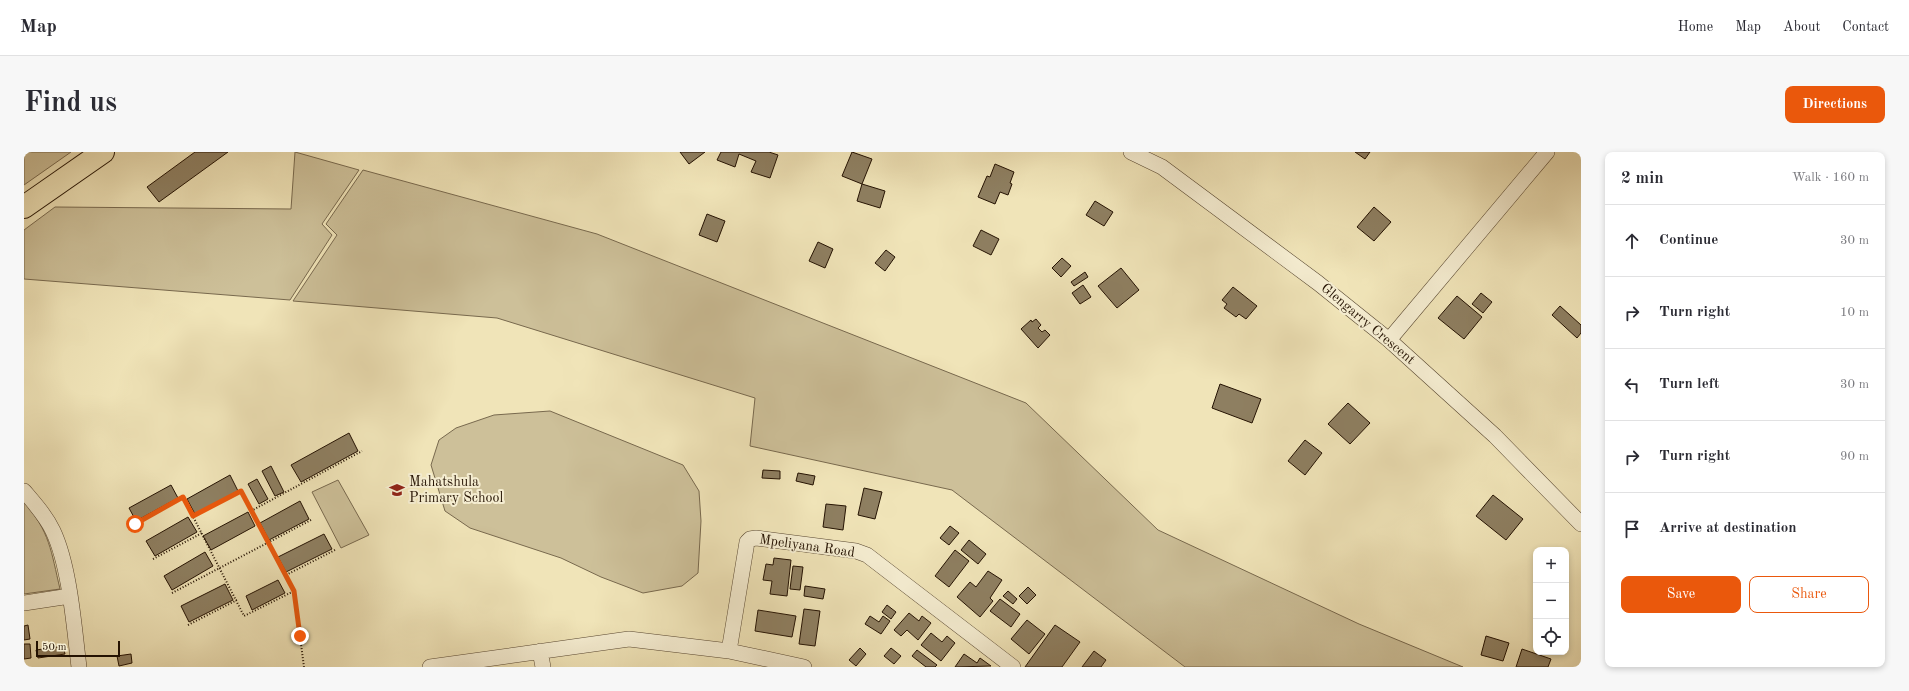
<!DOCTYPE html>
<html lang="en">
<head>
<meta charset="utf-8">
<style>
  :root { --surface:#fff; --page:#f7f7f7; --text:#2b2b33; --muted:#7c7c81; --line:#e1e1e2; --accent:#ea580c }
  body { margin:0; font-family:"Old Standard TT",serif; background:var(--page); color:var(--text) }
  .controls { position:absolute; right:12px; bottom:12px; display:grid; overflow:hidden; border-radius:8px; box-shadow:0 2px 6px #0003 }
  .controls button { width:36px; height:36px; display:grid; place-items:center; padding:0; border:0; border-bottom:1px solid var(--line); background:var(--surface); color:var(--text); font:20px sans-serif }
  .scale { position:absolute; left:12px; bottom:10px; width:84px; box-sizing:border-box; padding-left:4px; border:2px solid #241202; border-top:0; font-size:11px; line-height:14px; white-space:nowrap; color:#241202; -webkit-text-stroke:3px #f5edd1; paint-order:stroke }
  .stop { position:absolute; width:12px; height:12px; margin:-9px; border:3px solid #ea580c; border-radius:50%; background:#fff }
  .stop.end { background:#ea580c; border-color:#fff; box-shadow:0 1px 4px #0008 }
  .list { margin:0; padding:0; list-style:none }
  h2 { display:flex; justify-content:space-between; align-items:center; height:52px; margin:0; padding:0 16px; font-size:17px }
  h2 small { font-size:13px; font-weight:400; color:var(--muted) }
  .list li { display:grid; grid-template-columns:26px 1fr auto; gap:12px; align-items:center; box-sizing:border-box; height:72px; padding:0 16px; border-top:1px solid var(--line) }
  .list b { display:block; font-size:15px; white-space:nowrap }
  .list em { font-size:13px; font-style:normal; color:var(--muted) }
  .actions { display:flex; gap:8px; padding:12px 16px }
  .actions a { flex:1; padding:9px 0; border:1px solid var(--accent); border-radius:8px; text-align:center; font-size:14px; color:var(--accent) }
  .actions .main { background:var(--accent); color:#fff }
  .icon { flex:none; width:22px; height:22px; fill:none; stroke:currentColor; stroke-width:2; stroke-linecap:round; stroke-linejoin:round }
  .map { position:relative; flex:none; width:1557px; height:515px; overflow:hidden; border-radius:8px }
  header { display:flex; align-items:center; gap:24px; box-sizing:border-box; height:56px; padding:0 20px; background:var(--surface); border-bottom:1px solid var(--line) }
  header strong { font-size:19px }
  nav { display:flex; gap:22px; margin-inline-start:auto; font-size:14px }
  .intro { display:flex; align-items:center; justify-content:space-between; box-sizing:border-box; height:96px; padding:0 24px }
  h1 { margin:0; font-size:28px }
  .button { padding:10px 18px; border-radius:8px; background:var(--accent); color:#fff; font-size:14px; font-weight:700 }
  main { display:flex; gap:24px; padding:0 24px }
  aside { flex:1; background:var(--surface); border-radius:8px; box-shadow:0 2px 6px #0003 }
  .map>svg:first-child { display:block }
  .green { fill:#cdc099; stroke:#78694e }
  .building { fill:#8e7f61; stroke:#241202 }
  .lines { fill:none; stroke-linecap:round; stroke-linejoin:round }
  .minor-casing { stroke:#574630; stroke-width:16 }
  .highway-casing { stroke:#241202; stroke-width:24 }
  .path { stroke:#241202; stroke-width:2; stroke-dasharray:1 2; stroke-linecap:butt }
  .minor { stroke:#f5edd1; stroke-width:15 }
  .highway { stroke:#f0e4b8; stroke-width:22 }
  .route { stroke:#ea580c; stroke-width:5 }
  .labels { text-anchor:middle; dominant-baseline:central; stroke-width:4; stroke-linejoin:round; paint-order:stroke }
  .street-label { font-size:14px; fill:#241202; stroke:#f5edd1 }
  .poi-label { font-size:14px; fill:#241202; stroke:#f5edd1; text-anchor:start }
</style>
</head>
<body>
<header>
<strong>Map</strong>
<nav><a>Home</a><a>Map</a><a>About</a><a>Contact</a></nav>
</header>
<div class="intro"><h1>Find us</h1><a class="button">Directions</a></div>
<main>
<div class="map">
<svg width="1557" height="515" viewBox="0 0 1557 515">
  <rect width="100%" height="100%" fill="#f0e4b8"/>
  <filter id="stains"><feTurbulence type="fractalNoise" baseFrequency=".005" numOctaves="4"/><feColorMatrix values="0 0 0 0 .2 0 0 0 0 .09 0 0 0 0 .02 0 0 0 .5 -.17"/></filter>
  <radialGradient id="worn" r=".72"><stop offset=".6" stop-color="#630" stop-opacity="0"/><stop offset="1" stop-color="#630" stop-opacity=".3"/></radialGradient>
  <!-- green -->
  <path class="green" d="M0 0H47L0 33Z
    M271 0 335 18 298 72 308 83 266 148 0 127V78L31 55 267 57Z
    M339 18 573 82 1002 251 1134 378 1335 472 1439 515H1161L928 338 726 294 731 246 473 166 269 149 313 83 302 72Z
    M526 259 659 313 675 339 677 369 674 421 658 434 619 441 577 425 537 406 446 376 421 359 407 313 415 288 432 276 470 263Z
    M314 328 345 383 317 396 288 340Z
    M0 350C26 380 27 399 36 437L0 442Z"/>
  <!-- building -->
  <path class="building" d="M171 0H204L135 50 123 35Z
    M656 0H681L665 12Z
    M697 0H745L754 3 746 26 727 20 732 9 715 2 711 15 693 8Z
    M828 0 848 7 838 32 818 24Z
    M1331 0H1346L1341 7Z
    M971 12 990 20 986 31 988 32 984 43 976 40 971 52 954 45 963 24 966 25Z
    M838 32 861 39 856 56 833 49Z
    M1071 49 1089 60 1080 74 1062 63Z
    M1350 55 1367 70 1350 89 1333 75Z
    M683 62 701 69 693 90 675 83Z
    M957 78 975 87 967 103 949 94Z
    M794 90 809 97 801 116 785 109Z
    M862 98 871 105 861 119 851 111Z
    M1038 106 1047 114 1037 125 1028 116Z
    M1097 116 1115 138 1093 156 1074 134Z
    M1061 120 1064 125 1050 134 1047 130Z
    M1059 133 1067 145 1056 152 1048 141Z
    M1209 135 1233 154 1222 167 1215 162 1212 165 1200 156 1203 152 1198 148Z
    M1457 141 1468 150 1459 161 1448 152Z
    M1433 144 1458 165 1440 187 1414 166Z
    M1536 154 1557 173V181L1553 186 1528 163Z
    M1012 167 1017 173 1014 176 1018 180 1021 178 1026 183 1014 196 997 177 1007 168 1008 170Z
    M1196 232 1237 247 1228 271 1188 256Z
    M1324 251 1346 271 1326 292 1304 272Z
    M325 281 334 299 277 330 267 313Z
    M1281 288 1298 301 1281 323 1264 309Z
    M247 314 260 340 251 344 238 319Z
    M739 318 756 319V327L738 326Z
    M774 321 791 324 789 333 772 329Z
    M206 323 214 339 171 362 163 347Z
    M233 327 244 347 235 352 224 332Z
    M147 333 154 346 112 369 105 356Z
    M840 336 858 340 851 367 834 363Z
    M1469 343 1499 367 1482 388 1452 364Z
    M276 349 285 367 245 388 236 371Z
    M802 352 822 354 819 378 799 375Z
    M224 360 231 374 187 398 179 384Z
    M164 365 173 380 131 404 122 389Z
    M926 374 935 381 925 393 916 386Z
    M300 382 308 397 262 420 254 405Z
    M945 388 962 402 954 412 937 398Z
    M931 398 945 409 925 435 911 424Z
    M181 400 189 414 148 438 140 424Z
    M750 406 767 408 763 444 746 442 748 429 739 428 742 412 749 413Z
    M769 414 779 415 776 438 766 437Z
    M964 419 978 428 966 446 969 449 956 465 933 445 946 430 952 435Z
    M254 428 261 441 228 458 222 444Z
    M201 432 209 448 165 470 157 454Z
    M781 434 801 437 799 447 780 444Z
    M1004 435 1012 443 1003 452 995 444Z
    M984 439 993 447 989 452 979 444Z
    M976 447 996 462 987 475 966 459Z
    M863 453 872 460 867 467 858 460Z
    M780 457 796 459 791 494 775 492Z
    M734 458 772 464 768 485 731 479Z
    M885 461 895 469 898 464 907 471 894 488 883 478 877 484 870 478Z
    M846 464 855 470 859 464 866 469 857 482 841 472Z
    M1003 468 1021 482 1005 502 987 487Z
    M4 473 6 487 0 488V474Z
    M1031 473 1056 490 1038 515H1001Z
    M907 481 918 490 923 484 931 491 917 509 897 493Z
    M1462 484 1485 491 1479 509 1457 503Z
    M0 492H6L7 506 0 507Z
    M39 494 41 502 14 506 12 498Z
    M836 496 842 502 832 514 825 508Z
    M867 496 877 504 870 512 860 504Z
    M1498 497 1527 507 1524 515H1492Z
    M893 498 913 513 911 515H902L888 504Z
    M1070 499 1082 508 1077 515H1058Z
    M107 502 108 511 95 514 93 504Z
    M940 502 953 511 956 506 967 514 931 515Z"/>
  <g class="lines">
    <!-- minor casing -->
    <g class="minor-casing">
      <path id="minor" d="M1107 0 1138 15 1294 131 1365 188 1471 284 1557 372
        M1365 188 1523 0
        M0 339C11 352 22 364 29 379 46 415 50 475 55 515
        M0 451 46 444
        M516 499 519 515
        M705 499 723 390 726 387 732 386 832 399 843 403 989 515
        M406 515 605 487 705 499 780 515"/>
    </g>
    <!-- highway casing -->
    <g class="highway-casing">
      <path id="highway" d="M0 55 79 0"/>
    </g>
    <!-- path -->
    <path class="path" d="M227 359 338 299
      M169 364 217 339 270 439 280 515
      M111 372 159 345 220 464 270 439
      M129 407 178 381
      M262 423 311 398
      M148 441 287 368
      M164 473 213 448"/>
    <!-- minor -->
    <use href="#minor" class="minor"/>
    <!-- highway -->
    <use href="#highway" class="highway"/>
  </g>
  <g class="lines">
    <!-- route -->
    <path class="route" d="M111 372 159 345 169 364 217 339 270 439 276 484"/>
  </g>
  <!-- icons -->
  <defs>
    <g id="school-bare" transform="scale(1.2)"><path d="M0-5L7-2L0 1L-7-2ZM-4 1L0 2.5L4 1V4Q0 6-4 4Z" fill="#8f2418" stroke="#f5edd1" stroke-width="2.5" paint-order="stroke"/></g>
  </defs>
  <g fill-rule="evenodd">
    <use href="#school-bare" x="373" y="338"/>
  </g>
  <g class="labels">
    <!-- street labels -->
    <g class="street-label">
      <text transform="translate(1344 172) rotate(40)">Glengarry Crescent</text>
      <text transform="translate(783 394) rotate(8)">Mpeliyana Road</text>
    </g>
    <!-- poi labels -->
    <g class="poi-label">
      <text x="385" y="330">Mahatshula<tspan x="385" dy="16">Primary School</tspan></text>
    </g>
  </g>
  <rect width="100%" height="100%" filter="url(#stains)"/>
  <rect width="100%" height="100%" fill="url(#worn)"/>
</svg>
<div class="controls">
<button>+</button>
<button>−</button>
<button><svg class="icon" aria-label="locate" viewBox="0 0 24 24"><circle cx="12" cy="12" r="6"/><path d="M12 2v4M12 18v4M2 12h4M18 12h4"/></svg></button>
</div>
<div class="scale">50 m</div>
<div class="stop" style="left:111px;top:372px"></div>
<div class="stop end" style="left:276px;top:484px"></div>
</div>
<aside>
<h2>2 min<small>Walk · 160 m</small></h2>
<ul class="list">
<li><svg class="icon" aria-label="ahead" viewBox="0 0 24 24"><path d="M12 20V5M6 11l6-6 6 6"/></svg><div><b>Continue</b></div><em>30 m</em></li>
<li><svg class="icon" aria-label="right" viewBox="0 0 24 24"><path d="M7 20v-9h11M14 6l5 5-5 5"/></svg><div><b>Turn right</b></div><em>10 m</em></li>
<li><svg class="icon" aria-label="left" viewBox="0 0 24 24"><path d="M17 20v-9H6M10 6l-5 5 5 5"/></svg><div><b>Turn left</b></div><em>30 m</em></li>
<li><svg class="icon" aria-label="right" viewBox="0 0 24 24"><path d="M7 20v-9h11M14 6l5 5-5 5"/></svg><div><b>Turn right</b></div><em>90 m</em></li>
<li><svg class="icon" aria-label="arrive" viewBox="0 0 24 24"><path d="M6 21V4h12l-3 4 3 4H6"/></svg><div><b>Arrive at destination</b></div></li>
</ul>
<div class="actions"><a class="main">Save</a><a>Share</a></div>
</aside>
</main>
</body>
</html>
